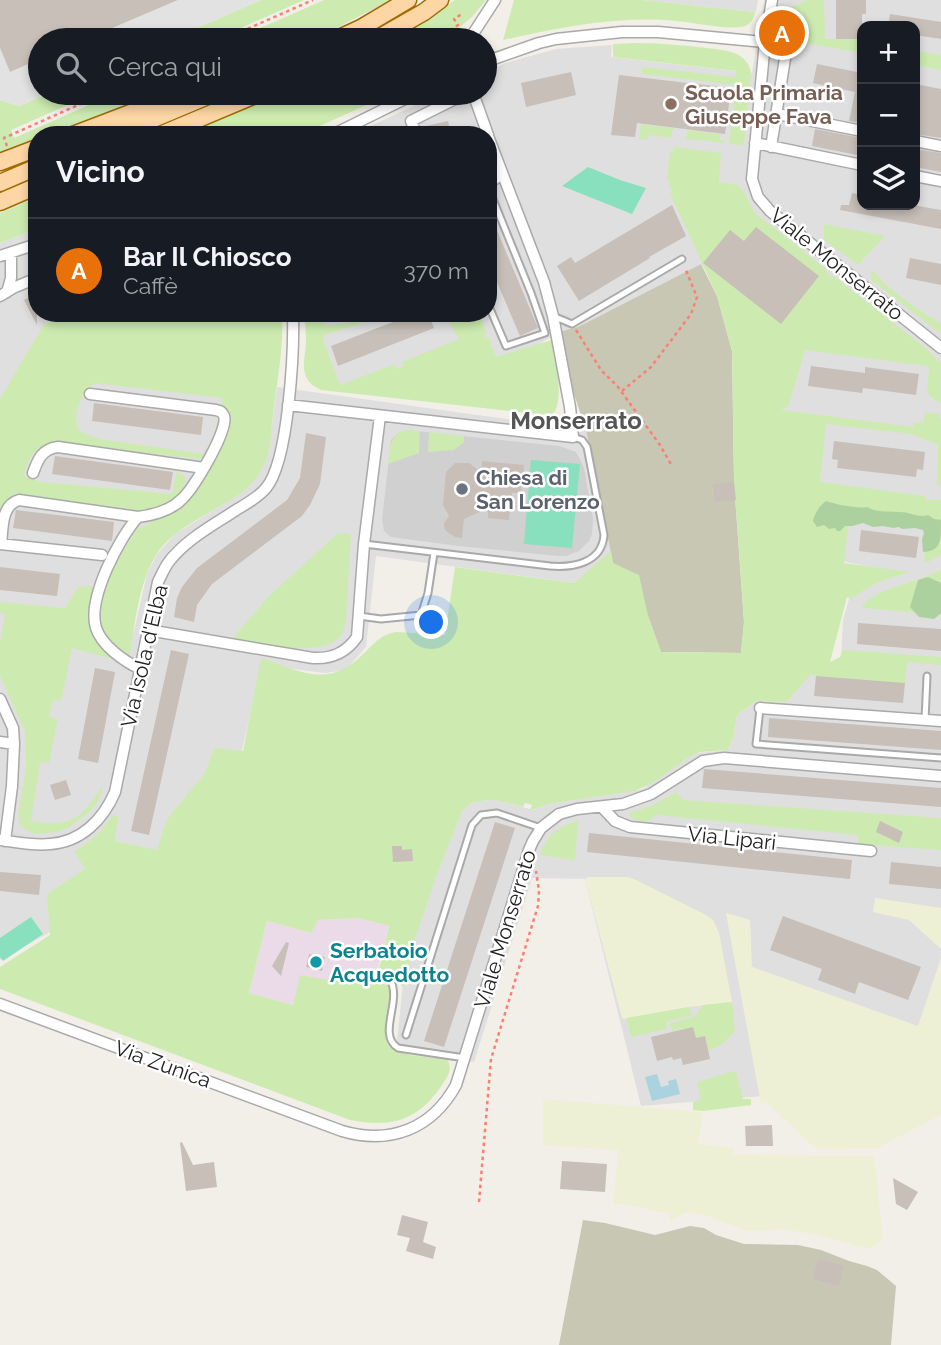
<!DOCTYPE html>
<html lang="it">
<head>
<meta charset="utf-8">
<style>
  :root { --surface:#171b24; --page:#242831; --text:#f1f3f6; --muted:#9ea1a6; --line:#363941; --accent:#ea580c }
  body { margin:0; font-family:Raleway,sans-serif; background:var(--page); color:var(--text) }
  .controls { position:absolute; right:21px; top:21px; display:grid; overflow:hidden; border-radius:14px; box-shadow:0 4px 10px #0003 }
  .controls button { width:63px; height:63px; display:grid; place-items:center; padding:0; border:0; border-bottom:2px solid var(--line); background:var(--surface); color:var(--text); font:35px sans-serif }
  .you { position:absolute; left:432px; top:623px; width:24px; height:24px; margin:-18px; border:5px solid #fff; border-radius:50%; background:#1a73e8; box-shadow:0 0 0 10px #1a73e833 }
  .badge { display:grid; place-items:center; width:46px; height:46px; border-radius:50%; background:var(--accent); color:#fff; font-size:23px; font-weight:700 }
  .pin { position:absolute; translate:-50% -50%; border:4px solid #fff; box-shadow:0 2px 7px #0006 }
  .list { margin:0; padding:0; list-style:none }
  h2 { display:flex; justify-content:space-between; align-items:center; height:91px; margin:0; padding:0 28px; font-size:30px }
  h2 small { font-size:23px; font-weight:400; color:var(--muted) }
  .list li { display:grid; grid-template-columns:46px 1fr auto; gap:21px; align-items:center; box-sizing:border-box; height:105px; padding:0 28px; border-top:2px solid var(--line) }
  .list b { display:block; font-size:26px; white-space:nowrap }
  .list p { margin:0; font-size:23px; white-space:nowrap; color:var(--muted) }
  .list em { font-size:23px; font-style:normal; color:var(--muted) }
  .icon { flex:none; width:38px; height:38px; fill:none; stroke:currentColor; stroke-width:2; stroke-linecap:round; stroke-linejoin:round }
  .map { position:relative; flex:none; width:941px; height:1345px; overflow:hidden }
  .search { position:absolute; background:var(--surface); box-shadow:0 4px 10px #0003; left:28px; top:28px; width:469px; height:77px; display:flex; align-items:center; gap:18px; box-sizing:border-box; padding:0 24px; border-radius:38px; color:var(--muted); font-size:26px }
  .panel { position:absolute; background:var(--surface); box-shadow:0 4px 10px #0003; left:28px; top:126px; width:469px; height:196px; border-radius:28px }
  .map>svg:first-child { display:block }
  .residential { fill:#e0dfdf; fill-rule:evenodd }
  .industrial { fill:#ebdbe8 }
  .religious { fill:#d0d0d0 }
  .construction { fill:#c7c7b4 }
  .farmland { fill:#eef0d5 }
  .grass { fill:#cdebb0 }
  .forest { fill:#add19e }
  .pitch { fill:#88e0be }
  .parking { fill:#e2e2e2 }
  .water { fill:#aad3df }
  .building { fill:#c7bfb8 }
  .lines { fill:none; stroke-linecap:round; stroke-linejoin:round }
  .service-casing { stroke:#a9a9a9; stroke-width:9 }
  .minor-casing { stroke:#a9a9a9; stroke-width:13 }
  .primary-casing { stroke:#a06b00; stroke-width:19 }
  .path { stroke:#fa8072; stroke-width:2.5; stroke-dasharray:3.5 3.5; stroke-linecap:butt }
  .service { stroke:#fff; stroke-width:5 }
  .minor { stroke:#fff; stroke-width:10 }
  .primary { stroke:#fcd6a4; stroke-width:16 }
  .education-dot { fill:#8d6e63; stroke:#fff; stroke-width:2.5 }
  .worship-dot { fill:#6b7280; stroke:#fff; stroke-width:2.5 }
  .culture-dot { fill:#0f9aa8; stroke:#fff; stroke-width:2.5 }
  .labels { text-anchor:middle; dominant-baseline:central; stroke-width:5; stroke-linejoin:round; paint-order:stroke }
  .education-label { font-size:21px; font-weight:bold; fill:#785e54; stroke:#fff; text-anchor:start }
  .street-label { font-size:21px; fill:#222; stroke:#fff }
  .worship-label { font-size:21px; font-weight:bold; fill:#5b616d; stroke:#fff; text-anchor:start }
  .culture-label { font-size:21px; font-weight:bold; fill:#0d838f; stroke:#fff; text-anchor:start }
  .quarter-label { font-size:24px; font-weight:bold; fill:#555; stroke:#fff }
</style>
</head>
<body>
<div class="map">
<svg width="941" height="1345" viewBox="0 0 941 1345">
  <rect width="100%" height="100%" fill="#f2efe9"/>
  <!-- residential -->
  <path class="residential" d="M643 0H758L756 12H755Z
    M764 0H941V958L918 1029 764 1096 641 1106 585 879 532 878 474 1062 396 1052 404 973 420 914 462 811 472 803 489 800H496L533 810 548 804 642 789 655 781 688 754 728 750 734 735 737 715 757 701 787 702 811 673 841 657 843 620 851 592 876 568 836 560 723 294 701 264 578 327 568 330 561 331 493 371 339 391 306 313H488V135H351L442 93H485V73L505 63 556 49 612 45 611 57 752 73ZM862 26H915V205H862Z
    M37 229V313H81L230 396 231 426 193 509 135 539 133 635 147 574 157 554 175 534 238 495 263 467 269 448 277 387 586 430 613 563 597 586 376 556 366 647 346 670 325 673 262 665 232 792 159 852 112 840 94 866 70 921 0 960V243Z"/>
  <!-- industrial -->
  <path class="industrial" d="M357 918 389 926 375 980H329L301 976 293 1005 249 993 267 921 311 933 317 920Z"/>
  <!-- religious -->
  <path class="religious" d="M406 430 559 446 576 452 581 461 584 468 593 519 592 534 589 541 579 551 566 556H559L459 546 391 537 384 531 382 520 391 440 398 433Z"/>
  <!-- construction -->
  <path class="construction" d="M701 264 717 296 732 351 734 482 744 622 741 653 661 652 648 616 613 563 586 430 574 394 558 332 578 327Z
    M583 1220 605 1223 655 1235 690 1226 704 1228 716 1235 744 1244 798 1245 821 1250 849 1261 867 1266 877 1270 896 1286 891 1345H559Z"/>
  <!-- farmland -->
  <path class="farmland" d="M588 877H628L636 880 706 915 713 920 719 933 732 1002 689 1007 626 1019 622 1018 585 879Z
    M875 898 941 908V949L909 920 873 912Z
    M726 913 750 920 752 967 918 1026 941 958V1115L877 1148 819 1149 808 1142 767 1103 761 1104Z
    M543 1099 703 1112 698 1144 734 1148 733 1155 874 1156 883 1237 878 1244 874 1247 863 1248 819 1235 787 1230 779 1229 762 1231H748L699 1213 687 1212 670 1221 669 1213 649 1211V1209L622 1204H613L618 1150 543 1145Z"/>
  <!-- grass -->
  <path class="grass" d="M261 0H304L214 40H169Z
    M324 0H391L313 40H233Z
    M455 0H486L472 17 444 40H395Z
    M514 0H643L755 12C754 18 752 22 747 25 736 32 691 22 676 21 618 15 559 28 503 40Z
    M807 0H824L825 39H862V53L787 40 788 26 779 25 781 12Z
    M635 43C659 43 683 45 707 48 716 49 726 50 734 53 743 56 750 64 751 73L744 145 729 144 732 120 739 121 740 117 733 115 736 85 642 74V67L735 77 736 71 613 57V44Z
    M915 51 941 55V70L915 65Z
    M49 93H95L11 130 14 138 116 93H158L55 135H37V142L0 155V100L19 106Z
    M281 93H393L300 135H183Z
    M641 124 673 128 671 138 648 135 647 140 639 139Z
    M687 130 720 134V140L725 141V143L686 139Z
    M674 147 721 153 719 182 738 185 744 192 755 213 826 269 829 276 835 277 929 351 941 364V403C922 395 928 387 929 369L927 366 805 350 789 405 781 410 913 427 914 422 923 423 925 412 939 414V418L941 419V486L937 485 938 445 912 434 826 424 820 482 925 496 926 500H941V555L928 562 924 561 927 528 849 519 844 563 910 572C888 578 869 584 852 599L847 597 830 662 840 657 843 650 941 657V665L907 662 905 683 816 676 811 674 787 702 757 701 737 715 734 735 728 750 700 752 692 755 651 784 634 791 548 804 532 810H530L532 805 525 803 523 807 495 800H489L472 803 462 811 436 877 414 942 404 988 393 977 383 972 381 974 378 973 389 926 357 918 318 920 311 933 267 921 249 993 293 1005 300 975 329 980H383C389 983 390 986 391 992L387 1044C397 1057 431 1057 447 1059 453 1069 448 1076 442 1085 418 1121 391 1128 350 1120L0 989V967L50 935 47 894 85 869 74 851C90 844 103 829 113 815L118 816 115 841 157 850 163 830 168 818 205 773 214 748 243 751 261 658C300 671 328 689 362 655 374 644 380 634 397 632L445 635 455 567 574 583 611 551 613 563 639 575 648 616 661 652 741 653 744 622 734 482 732 351 717 296 670 193 672 192 667 177 670 152H673Z
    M37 197V205L30 208 37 223V229L0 243V213Z
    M824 224 885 236 858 265 824 240Z
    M873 270C886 289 921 311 941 324V334L871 280V274Z
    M69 313H282C284 347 277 381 273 415 271 432 271 452 263 467 257 479 248 488 238 495 211 514 174 527 156 555 138 585 135 625 129 659L121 653 106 638 101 628 100 615 101 601 112 569 137 529 179 508 191 498 231 423 226 408 221 406 223 398 94 383C80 399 72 409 79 431L98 439 205 454 212 444 218 419 220 420 215 441 206 457 199 459 52 442C33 449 29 456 24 475L28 478 41 482 171 494 173 491 176 472 183 475 186 480C179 500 164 507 144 511L13 494 0 510V399L43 326Z
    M304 313H320L325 326 349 322 371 316 370 313H380L371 316V319L365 322 324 335 323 340 340 385 395 364 397 369 403 367 402 362 459 339 443 313H478L487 333 484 334 486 338 488 337 496 357 552 340C555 358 565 399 553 414L547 415 321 390C297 379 305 362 306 342 306 332 305 323 304 313Z
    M406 430 420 431 419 453 388 464C390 449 389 434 406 430Z
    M429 432 464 436V442L454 450 428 452Z
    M338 533 351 534 346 620C345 626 344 632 340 636 322 659 258 643 232 639L269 596Z
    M941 569V615L864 608 862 606C878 586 919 584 941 569Z
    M88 586 94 587C86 626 87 634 117 660L72 648 61 701 53 700 49 717 58 719 49 763 40 762 31 821C70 828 80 819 101 788L103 790 96 804 88 813 69 827 57 832 38 834 29 832 20 825 18 815 26 767 25 732 0 676V642L5 614 0 613V602L65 608 78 587Z
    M676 792 683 800 941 818V850L858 844V835L656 815 647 822 639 821 629 816V813L651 806Z
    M578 821 575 860 540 855C546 836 558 825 578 821Z
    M732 1002 735 1031 720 1046 708 1050 705 1036 696 1038 681 1028 672 1032 670 1023 694 1017 703 1005Z
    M689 1007 692 1015 666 1022 667 1029 631 1037 626 1018Z
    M734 1071 736 1072 743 1099H751V1105L703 1111 693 1110V1102L701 1100 697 1082Z"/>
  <!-- forest -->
  <path class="forest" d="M826 501C833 504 860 509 867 507 877 513 889 511 900 512 910 512 918 518 928 515L934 519 941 520C941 542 941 551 923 552L922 539 924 533 923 530 915 528 902 529 899 527 893 528 883 526 873 527 863 523 852 526H845L840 531H837L835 528 829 529 824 525 817 527 813 521C814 514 820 505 826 501Z
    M928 577 941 583V613L934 619 919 617 910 607 918 580Z"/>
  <!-- pitch -->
  <path class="pitch" d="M588 167 620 180 646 188 632 214 562 186Z
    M531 460 580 464 572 548 524 544Z
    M31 917 43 934 3 961 0 957V938Z"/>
  <!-- parking -->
  <path class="parking" d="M178 0H261L169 40H84Z
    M0 48 10 72 40 59V93H49L19 106 0 100Z"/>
  <!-- water -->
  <path class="water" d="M657 1074 661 1087 669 1085 668 1081 676 1079 680 1094 652 1101 645 1077Z"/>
  <!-- building -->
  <path class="building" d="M0 0H178L84 40H40V59L10 72 0 48Z
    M836 0H866V14H862V39H836Z
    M890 14 941 22V39L915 35V26H888Z
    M817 64 862 73V123L849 121 855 92 813 83Z
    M571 72 576 95 526 107 521 83Z
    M619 75 731 88 725 134 637 123 635 137 611 135Z
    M915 84 941 89V138L915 134Z
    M448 121 451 135H428L426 126Z
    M815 129 862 138V156L812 146Z
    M915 149 941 153V172L915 167Z
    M852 193 862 195V205H913L941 210V229L840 210 841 205H849Z
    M672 205 686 236 649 257 650 258 579 301 557 266 571 257 575 263Z
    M488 209 538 328 520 336 488 261Z
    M756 227 819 276 781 324 703 263 730 230 744 241Z
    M910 258 941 264V285L906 278Z
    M37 293V325L24 300Z
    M416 313H428L434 328 338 366 331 346Z
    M811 366 865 373V367L919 374 916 395 863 388 862 393 808 386Z
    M94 403 203 417 201 435 92 421Z
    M306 433 326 437 320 484 310 505 302 516 212 584 197 605 194 622 174 617 177 598 182 587 197 568 287 500 300 478Z
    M834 441 925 452 923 470 917 469 916 477 837 468 838 460 832 459Z
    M55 456 173 472 170 490 52 474Z
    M482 461 524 465 521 493H512L509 520 488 518V508L464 519 462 538 455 537 446 531 444 527V523L449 516 443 505 446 472 455 463H469L481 472Z
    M734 482 736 500 715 502 713 484Z
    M16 510 114 522 112 541 13 528Z
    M861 530 919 537 916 558 859 551Z
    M0 567 60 574 57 596 0 590Z
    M858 623 941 629V651L857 644Z
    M171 650 189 654 149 835 131 831Z
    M95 668 115 672 98 763 78 759Z
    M816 676 905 683 903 703 814 696Z
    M769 718 941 731V750L768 737Z
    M704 769 941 788V807L702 788Z
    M66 780 71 795 55 800 50 785Z
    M880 821 903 832 899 843 876 832Z
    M495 822 515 828 444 1047 424 1041Z
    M589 833 852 860 850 879 587 852Z
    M392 846H402V850L412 849 413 861 393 862Z
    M891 862 941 867V889L889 884Z
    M0 872 41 875 39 895 0 891Z
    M783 916 921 967 908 1000 859 982 855 994 818 980 822 969 770 950Z
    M286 942 289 943 281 976 272 966Z
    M309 954 325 957 322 971 306 967Z
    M693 1027 696 1038 705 1036 710 1059 683 1065 681 1058 673 1060 672 1057 657 1061 651 1037Z
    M772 1125 773 1146H746L745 1126Z
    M182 1142 193 1165 214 1162 217 1187 186 1191 180 1143Z
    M562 1161 607 1164 605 1192 560 1189Z
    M893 1178 918 1192 907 1210 896 1204Z
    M402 1215 428 1222 423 1242 436 1247 433 1259 406 1251 410 1238 397 1235Z
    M818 1259 844 1266 839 1286 813 1279Z"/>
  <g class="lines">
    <!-- service casing -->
    <g class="service-casing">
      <path id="service" d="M488 187 531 293 545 333 506 346 488 304
        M553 316 572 324 682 259
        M364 544 550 566C573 568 602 563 604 535L587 447 582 440 573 437
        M359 616 381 619 421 615 428 593 434 553
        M760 709 756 744 941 758
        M925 720 927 676
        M382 976 389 978C404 999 376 1034 398 1048L465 1058
        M406 1035 472 825 481 815 497 813 541 828"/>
    </g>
    <!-- minor casing -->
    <g class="minor-casing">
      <path id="minor" d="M772 0 765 42 752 179 758 197 770 211 941 348
        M469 40 495 0
        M485 62 539 43 556 39 622 32H658L765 42 786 52 771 147
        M473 93 488 135
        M777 114 862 131
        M332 135 417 93
        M417 135 411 121 457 98 472 93
        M915 141 941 146
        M755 143 862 165
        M915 176 941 181
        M488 184 502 174
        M0 256 37 244
        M7 292 11 278V253
        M0 296 13 288 37 278
        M90 394 216 410C220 411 222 411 224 416 229 430 194 487 183 498 172 510 154 515 138 517 119 538 87 599 96 628 102 646 124 661 140 669
        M288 405 573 437 570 407 553 316 544 282 488 136
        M33 473C38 459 42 449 58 447L204 468
        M0 544 102 555
        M1 544C3 528 1 505 19 500L138 517
        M148 630 313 658C332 659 346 653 357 637L364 544 380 416
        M0 699 13 728 14 744 12 786 5 841
        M760 708 941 721
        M0 742 14 744
        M602 807 615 821 630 827 871 851
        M0 840C16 842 34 846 50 844 81 842 103 820 115 792L158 582C161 576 164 569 168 563 185 540 212 526 236 510 246 504 259 497 266 488 289 461 294 350 293 313
        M0 1004 342 1131C390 1145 432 1129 456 1085L529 850 533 841 541 828 559 814 577 809 623 804 651 794 703 761 724 758 941 776"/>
    </g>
    <!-- primary casing -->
    <g class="primary-casing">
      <path id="primary" d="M335 40 361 28 408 0
        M375 40 424 12 440 0
        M73 135 183 93
        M115 135 215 93
        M160 135 260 93
        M0 162 37 148
        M0 183 37 167
        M0 202 37 186"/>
    </g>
    <!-- path -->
    <path class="path" d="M222 40 313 0
      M446 40 443 36 458 25 454 19 462 14
      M7 146 4 138 105 93
      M33 206 37 214
      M576 330 601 370 618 387 660 445 672 466
      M622 391 651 367 691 314 697 297 685 268
      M479 1202 491 1059 538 906 539 891 536 871"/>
    <!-- service -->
    <use href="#service" class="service"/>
    <!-- minor -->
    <use href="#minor" class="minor"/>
    <!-- primary -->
    <use href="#primary" class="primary"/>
  </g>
  <!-- markers -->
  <circle class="education-dot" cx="671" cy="104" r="7"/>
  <circle class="worship-dot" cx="462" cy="489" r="7"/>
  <circle class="culture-dot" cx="316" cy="962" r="7"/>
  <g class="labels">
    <!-- education labels -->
    <g class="education-label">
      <text x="685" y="92">Scuola Primaria<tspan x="685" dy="24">Giuseppe Fava</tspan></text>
    </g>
    <!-- street labels -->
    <g class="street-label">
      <text transform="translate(837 264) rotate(39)">Viale Monserrato</text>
      <text transform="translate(144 656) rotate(-77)">Via Isola d'Elba</text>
      <text transform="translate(732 838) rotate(6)">Via Lipari</text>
      <text transform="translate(505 929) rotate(-73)">Viale Monserrato</text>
      <text transform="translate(163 1064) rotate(20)">Via Zunica</text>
    </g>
    <!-- worship labels -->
    <g class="worship-label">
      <text x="476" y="477">Chiesa di<tspan x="476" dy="24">San Lorenzo</tspan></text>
    </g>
    <!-- culture labels -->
    <g class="culture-label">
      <text x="330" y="950">Serbatoio<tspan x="330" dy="24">Acquedotto</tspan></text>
    </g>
    <!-- quarter labels -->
    <g class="quarter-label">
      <text x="576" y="420">Monserrato</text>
    </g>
  </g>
</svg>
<div class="controls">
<button>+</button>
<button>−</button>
<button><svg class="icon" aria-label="layers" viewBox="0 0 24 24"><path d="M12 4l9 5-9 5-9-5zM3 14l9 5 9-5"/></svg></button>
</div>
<div class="you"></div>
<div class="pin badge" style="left:782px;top:33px;background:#e8710a">A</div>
<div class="search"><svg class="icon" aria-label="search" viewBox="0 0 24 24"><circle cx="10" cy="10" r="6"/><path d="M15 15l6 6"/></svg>Cerca qui</div>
<section class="panel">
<h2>Vicino<small></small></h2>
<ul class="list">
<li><span class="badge" style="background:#e8710a">A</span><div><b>Bar Il Chiosco</b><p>Caffè</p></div><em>370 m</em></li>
</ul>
</section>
</div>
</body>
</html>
